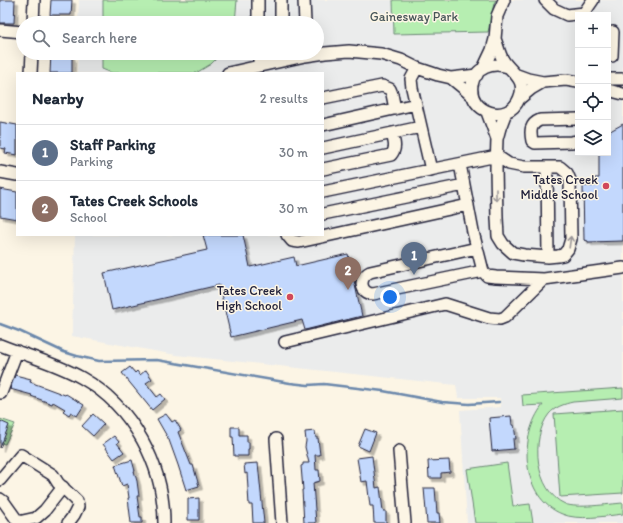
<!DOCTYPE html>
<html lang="en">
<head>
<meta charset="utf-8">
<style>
  :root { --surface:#fff; --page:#f2f2f3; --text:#1f2937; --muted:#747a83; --line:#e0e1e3; --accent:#d1495b }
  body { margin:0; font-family:Itim,sans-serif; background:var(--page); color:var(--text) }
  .controls { position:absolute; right:12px; top:12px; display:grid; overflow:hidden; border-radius:0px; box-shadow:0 4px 16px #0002 }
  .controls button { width:36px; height:36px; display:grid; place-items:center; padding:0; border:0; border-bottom:1px solid var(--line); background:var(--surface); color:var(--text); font:20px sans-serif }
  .you { position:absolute; left:390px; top:297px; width:14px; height:14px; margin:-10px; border:3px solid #fff; border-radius:50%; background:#1a73e8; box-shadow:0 0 0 6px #1a73e833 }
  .badge { display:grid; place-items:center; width:26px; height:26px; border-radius:50%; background:var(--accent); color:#fff; font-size:13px; font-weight:700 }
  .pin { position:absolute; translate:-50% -33px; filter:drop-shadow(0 1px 2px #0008) }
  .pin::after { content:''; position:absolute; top:21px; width:14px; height:12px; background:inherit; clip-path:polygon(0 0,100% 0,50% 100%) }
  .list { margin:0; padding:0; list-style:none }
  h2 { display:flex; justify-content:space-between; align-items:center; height:52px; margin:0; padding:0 16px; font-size:17px }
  h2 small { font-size:13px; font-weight:400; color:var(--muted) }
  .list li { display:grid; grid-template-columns:26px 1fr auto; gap:12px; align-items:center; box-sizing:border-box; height:56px; padding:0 16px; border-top:1px solid var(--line) }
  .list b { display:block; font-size:15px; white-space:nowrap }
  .list p { margin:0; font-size:13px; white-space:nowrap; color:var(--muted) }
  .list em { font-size:13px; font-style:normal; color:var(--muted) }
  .icon { flex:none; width:22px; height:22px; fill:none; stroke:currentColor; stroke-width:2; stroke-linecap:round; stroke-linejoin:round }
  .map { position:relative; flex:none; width:623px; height:523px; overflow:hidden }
  .search { position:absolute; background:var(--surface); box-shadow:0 4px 16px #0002; left:16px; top:16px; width:308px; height:44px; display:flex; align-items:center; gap:10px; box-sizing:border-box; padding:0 14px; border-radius:22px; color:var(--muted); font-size:15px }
  .panel { position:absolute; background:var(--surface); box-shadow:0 4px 16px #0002; left:16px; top:72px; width:308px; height:164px; border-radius:0px }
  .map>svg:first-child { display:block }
  .built { fill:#ebecec; fill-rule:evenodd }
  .green { fill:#b6eeb1; stroke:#6c8876 }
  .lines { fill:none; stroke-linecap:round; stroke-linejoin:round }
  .stream { stroke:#6a87ab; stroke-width:2.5 }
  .building { fill:#c3d8fd; stroke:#22223b; filter:url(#shadow) }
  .minor-casing { stroke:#22223b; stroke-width:14 }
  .minor { stroke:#fcf5e5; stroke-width:11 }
  .oneway { stroke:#9a9698 }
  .poi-dot { fill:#d1495b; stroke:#fcf5e5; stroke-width:1.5 }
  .labels { text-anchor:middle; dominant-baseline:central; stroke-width:3; stroke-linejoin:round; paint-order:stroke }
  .park-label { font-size:13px; fill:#475558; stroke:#fcf5e5 }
  .poi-label { font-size:13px; fill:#22223b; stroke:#fcf5e5; text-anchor:end }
</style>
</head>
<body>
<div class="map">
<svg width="623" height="523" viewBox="0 0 623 523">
  <defs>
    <filter id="shadow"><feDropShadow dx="3.5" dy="3.5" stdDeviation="0" flood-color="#0004"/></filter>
  </defs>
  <rect width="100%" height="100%" fill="#fcf5e5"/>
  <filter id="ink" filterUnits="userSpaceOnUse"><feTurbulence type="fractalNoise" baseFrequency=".025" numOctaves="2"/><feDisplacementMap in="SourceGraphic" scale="8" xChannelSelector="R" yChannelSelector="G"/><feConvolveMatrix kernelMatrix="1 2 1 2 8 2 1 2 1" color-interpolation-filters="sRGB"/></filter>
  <g filter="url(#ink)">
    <!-- built -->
    <path class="built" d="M79 0H393L394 34 488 32 494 3 496 0H623V523H467L460 410 501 407 500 398H458L456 385 176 355 72 336 75 235H323V73H77L78 53H317V23H78ZM578 15H608V153H578Z"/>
    <!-- green -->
    <path class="green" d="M103 0H237L235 23H103Z
      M393 0H496L494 3 488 32 394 34Z
      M102 53H222L211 64 196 73H112L102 69Z
      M623 388V398L573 402C564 404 555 407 549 414 530 438 535 491 565 504 576 509 609 504 623 503V514C605 516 578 521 562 514 521 498 518 436 543 405L523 406 522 395Z
      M623 409V493L560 497 554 414Z
      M0 419 15 424 5 444 0 443Z
      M507 463 513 506 530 504 533 523H475L467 469Z"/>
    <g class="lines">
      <!-- stream -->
      <path class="stream" d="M0 324 19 331 64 352 77 356 99 361 157 360 290 383 308 385 324 384 383 391 442 402 469 404 499 402"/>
    </g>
    <!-- building -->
    <path class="building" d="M0 0H15L14 23H0Z
      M51 0H72L71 15H50Z
      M51 53H71V57H72V73H50Z
      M0 122 17 125V155L5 153 6 149 0 148Z
      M623 124V241L588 242V241L584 240 583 186H595V178H599V153H608V134L612 130Z
      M0 189 17 192V219L0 216Z
      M203 235H243L250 267 294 257 296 266 348 254 362 316 305 330 302 320 231 337 219 285 112 310 104 273 207 250Z
      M130 367 135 373 137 371 140 375 146 370 152 379 146 383 157 397 161 394 165 399 152 410 130 383 122 373Z
      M15 375 31 379 30 382 65 395 66 394 84 405 77 416 71 412 69 415 63 411 65 409 53 402 52 404 31 396 32 395 10 389Z
      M93 414 104 424 93 436 82 426Z
      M166 414 172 422 175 420 181 430 178 432 191 465H193L199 486 186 490 178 465 169 440 157 419Z
      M511 416 512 425H514L516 439H513L514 449 492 451 489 418Z
      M0 421 9 425 0 448Z
      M231 427H239V435H247V442H249V449H248V456H234L233 437H231Z
      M365 429 376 433 369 451 358 446Z
      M315 431 316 438H318L320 455H315L316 470H319L320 481 313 483 316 523H304L302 490H303L301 466 303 465V463H309L305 447 306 441 305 432Z
      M114 436 119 442 117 443 124 452 114 459 103 444Z
      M372 456 376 488 380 487 383 511H386V523H374L373 506H370L367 481 361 482 357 458Z
      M132 460 135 471H134L137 481 139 496H137L140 517H142V523H131L128 498H129L127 484 122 486 115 465Z
      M449 460 450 472 441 473V478H429L428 461Z
      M258 463 264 523H253L252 505H249L247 473 245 474 244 464Z
      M424 488H435L437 513H439L440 523H427Z
      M199 498V520H188V499Z"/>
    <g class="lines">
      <!-- minor casing -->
      <g class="minor-casing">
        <path id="minor" d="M258 0V23
          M281 0V23
          M304 0 305 23
          M545 0 554 9 567 15 584 13 593 0
          M33 23 34 0
          M0 30 23 32
          M495 39C498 46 499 53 503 60 511 73 528 79 519 99 508 125 468 113 472 85 475 67 493 62 508 67
          M259 53V66
          M608 56H612L613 32
          M417 68 411 79 412 88 431 170
          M483 69 492 50 495 39 497 16 504 0
          M31 73 32 53
          M228 73 305 56 325 53 349 51 381 54 401 60 417 68 438 75 451 78 477 75
          M517 75 528 79 543 82 566 80 578 82
          M451 78 462 87 473 97
          M608 79H623
          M608 90 623 94
          M323 98 382 86 390 89 392 94 395 109
          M519 99 531 89 543 82
          M487 112 497 139
          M578 119 540 120C530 124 530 131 532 141L535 143 571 142 578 141
          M323 125 416 104
          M323 148 421 127
          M460 164 473 232 483 271 487 276 496 277 544 279 623 268
          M547 167 548 257
          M323 169 391 155C397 148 394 142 392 133
          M0 172 17 175
          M323 192 497 156 509 164 524 167H560L567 173 570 180 571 239 568 249 563 255 558 256 548 257 524 255 513 253 503 244 498 236 497 218 496 168 497 139 500 128 506 112
          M323 214 464 185
          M287 235 292 241 299 242 468 205
          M477 248 370 272C358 278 360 293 373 294L483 271
          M285 342 445 304 489 318 500 319 505 317 544 279
          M0 345C27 356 56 363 82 378 133 407 164 465 164 523
          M0 393H1L17 351
          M276 439 282 523
          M399 451 405 523
          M0 480 21 455 53 475 58 483 77 501 78 507 74 515 68 523
          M0 499 4 502 19 523
          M18 522 36 518 45 510 63 487"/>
      </g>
      <!-- minor -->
      <use href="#minor" class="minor"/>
    </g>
    <!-- one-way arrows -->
    <defs><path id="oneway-shaft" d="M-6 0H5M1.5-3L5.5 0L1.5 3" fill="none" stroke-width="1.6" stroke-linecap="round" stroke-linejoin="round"/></defs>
    <g class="oneway">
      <use href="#oneway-shaft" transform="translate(496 195) rotate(90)"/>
      <use href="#oneway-shaft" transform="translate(570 242) rotate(-82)"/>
    </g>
  </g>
  <!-- markers -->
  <g class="poi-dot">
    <circle cx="606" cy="186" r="4"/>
    <circle cx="290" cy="297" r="4"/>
  </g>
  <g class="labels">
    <!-- park labels -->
    <g class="park-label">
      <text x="414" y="16">Gainesway Park</text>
    </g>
    <!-- poi labels -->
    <g class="poi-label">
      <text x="598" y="179">Tates Creek<tspan x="598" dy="15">Middle School</tspan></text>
      <text x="282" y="290">Tates Creek<tspan x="282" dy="15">High School</tspan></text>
    </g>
  </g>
</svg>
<div class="controls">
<button>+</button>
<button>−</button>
<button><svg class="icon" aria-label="locate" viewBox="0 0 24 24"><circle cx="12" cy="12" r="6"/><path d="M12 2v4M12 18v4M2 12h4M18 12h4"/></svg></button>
<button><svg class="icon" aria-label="layers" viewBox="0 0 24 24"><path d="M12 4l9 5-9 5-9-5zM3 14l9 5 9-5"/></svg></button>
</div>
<div class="you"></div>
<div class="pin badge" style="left:414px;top:275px;background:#5c6f8a">1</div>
<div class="pin badge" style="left:348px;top:290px;background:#8d6e63">2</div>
<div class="search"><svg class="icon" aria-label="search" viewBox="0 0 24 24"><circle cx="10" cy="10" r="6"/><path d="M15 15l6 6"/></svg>Search here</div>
<section class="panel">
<h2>Nearby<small>2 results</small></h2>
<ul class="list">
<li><span class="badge" style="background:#5c6f8a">1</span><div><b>Staff Parking</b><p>Parking</p></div><em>30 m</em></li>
<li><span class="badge" style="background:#8d6e63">2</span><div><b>Tates Creek Schools</b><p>School</p></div><em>30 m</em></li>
</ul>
</section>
</div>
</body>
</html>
